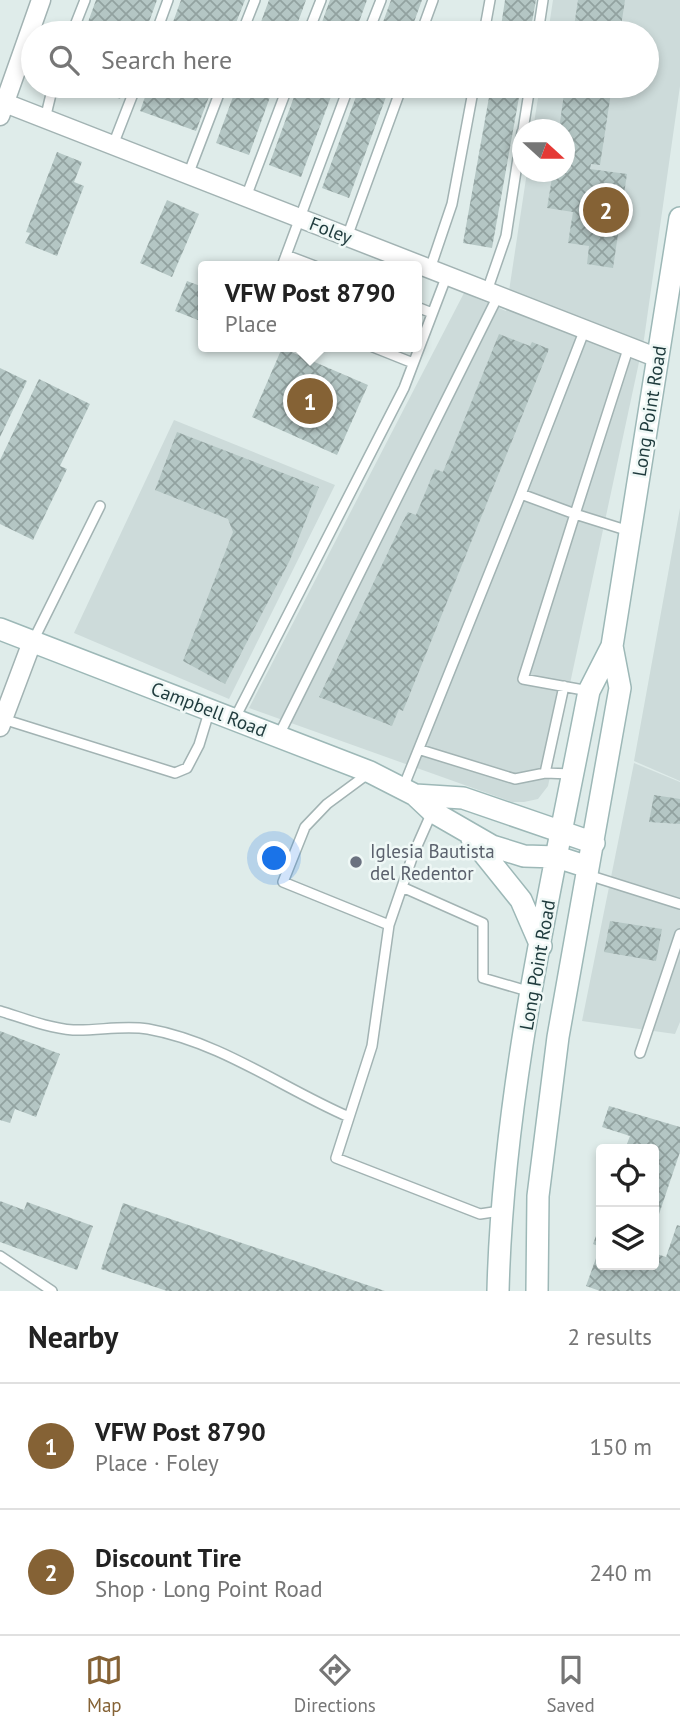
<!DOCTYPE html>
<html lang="en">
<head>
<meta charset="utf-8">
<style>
  :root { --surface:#fff; --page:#f6f6f6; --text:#222; --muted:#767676; --line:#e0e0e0; --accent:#856235 }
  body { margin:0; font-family:"PT Sans",sans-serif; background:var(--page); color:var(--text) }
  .controls { position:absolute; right:21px; bottom:21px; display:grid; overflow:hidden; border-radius:7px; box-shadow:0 4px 10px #0003 }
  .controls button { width:63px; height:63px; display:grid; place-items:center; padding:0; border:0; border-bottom:2px solid var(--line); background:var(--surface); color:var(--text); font:35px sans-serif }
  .compass { position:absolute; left:512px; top:119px; width:63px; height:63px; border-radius:50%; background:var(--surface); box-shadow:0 4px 10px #0003; rotate:111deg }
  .you { position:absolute; left:275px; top:859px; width:24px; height:24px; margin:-18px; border:5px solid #fff; border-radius:50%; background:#1a73e8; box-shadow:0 0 0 10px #1a73e833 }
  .badge { display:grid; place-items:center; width:46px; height:46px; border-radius:50%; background:var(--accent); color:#fff; font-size:23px; font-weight:700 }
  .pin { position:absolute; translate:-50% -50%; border:4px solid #fff; box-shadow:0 2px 7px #0006 }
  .popup { position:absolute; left:198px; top:261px; width:224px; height:91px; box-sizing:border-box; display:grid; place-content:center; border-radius:7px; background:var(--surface); filter:drop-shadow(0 2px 5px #0005); font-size:23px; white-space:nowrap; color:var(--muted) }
  .popup b { font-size:26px; color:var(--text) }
  .popup::after { content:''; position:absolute; left:50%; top:100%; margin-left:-14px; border:14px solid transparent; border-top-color:var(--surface) }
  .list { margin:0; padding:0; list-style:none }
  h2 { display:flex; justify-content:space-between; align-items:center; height:91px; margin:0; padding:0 28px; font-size:30px }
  h2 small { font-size:23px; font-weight:400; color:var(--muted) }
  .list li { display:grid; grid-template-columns:46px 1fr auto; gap:21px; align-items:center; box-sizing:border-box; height:126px; padding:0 28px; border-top:2px solid var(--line) }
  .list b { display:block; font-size:26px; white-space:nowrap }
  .list p { margin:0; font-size:23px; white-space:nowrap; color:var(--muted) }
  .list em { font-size:23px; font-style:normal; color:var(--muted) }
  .icon { flex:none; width:38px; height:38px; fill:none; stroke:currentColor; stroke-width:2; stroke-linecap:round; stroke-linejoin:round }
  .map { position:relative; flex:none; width:680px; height:1291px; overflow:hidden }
  .search { position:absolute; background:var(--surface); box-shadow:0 4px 10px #0003; left:21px; right:21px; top:21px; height:77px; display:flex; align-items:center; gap:18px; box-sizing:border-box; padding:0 24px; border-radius:38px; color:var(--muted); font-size:26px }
  .sheet { height:343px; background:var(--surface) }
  nav { display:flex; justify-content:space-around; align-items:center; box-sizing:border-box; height:98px; border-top:2px solid var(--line); background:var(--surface); font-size:19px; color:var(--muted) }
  nav a { display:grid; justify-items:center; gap:4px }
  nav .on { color:var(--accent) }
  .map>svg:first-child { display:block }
  .built { fill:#cddbda }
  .building { fill:url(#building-cross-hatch) }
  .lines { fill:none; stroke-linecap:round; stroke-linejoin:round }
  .lane-casing { stroke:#a2b3b3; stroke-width:12 }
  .street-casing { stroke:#a2b3b3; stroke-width:21 }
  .secondary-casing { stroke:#9db8b7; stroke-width:24 }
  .lane { stroke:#fff; stroke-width:9 }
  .street { stroke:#fff; stroke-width:18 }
  .secondary { stroke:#fff; stroke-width:21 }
  .worship-dot { fill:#6b7280; stroke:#eff8f6; stroke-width:2.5 }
  .labels { text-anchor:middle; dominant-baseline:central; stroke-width:5; stroke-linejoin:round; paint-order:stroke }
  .street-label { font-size:19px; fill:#1f3b3d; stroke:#eff8f6 }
  .worship-label { font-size:19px; fill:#5b616d; stroke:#eff8f6; text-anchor:start }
</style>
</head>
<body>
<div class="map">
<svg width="680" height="1291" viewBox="0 0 680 1291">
  <defs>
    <pattern id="building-cross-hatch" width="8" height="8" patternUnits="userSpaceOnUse" patternTransform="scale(1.75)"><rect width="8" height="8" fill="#b4c6c4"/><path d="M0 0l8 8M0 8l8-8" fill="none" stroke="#92a2a0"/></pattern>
  </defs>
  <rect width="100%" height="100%" fill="#dfecea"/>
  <!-- built -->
  <path class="built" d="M553 0H680V86L644 339 548 786 538 799 524 802H512L249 708 464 293 506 311 527 172H564V130L533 129 540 86H647V33H548Z
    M174 420 335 485 229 699 74 633Z
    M680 508V781L634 761Z
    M634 763 680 782V1022L675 1034 582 1021Z"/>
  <!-- building -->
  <path class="building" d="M96 0H157L145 33H84Z
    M181 0H245L232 33H169Z
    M269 0H306L294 33H257Z
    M330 0H367L355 33H318Z
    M391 0H422L410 33H379Z
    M505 0H536L530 33H500Z
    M578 0H625L620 33H573Z
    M86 86H125L120 99Z
    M149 86H213L196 131 140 111Z
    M237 86H274L249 155 216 143Z
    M298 86H335L301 177 269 165Z
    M360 86H390L349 198 322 188Z
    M491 86H521L492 248 463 243Z
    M565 86H612L600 165 591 164 590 169 627 174 613 268 587 264 589 246 568 243 573 212 547 208 553 172H564V130H559Z
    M57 152 82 162 74 182 84 186 57 256 25 243 30 233 26 232Z
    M167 200 199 214 172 277 140 263Z
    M187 281 203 287V322L175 311Z
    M499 334 530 346 532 342 549 349 403 711 399 709 392 726 319 697 401 525 408 512 416 515 435 469 443 472Z
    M282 348 368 385 337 455 252 417Z
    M0 368 27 381 0 437Z
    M39 379 90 404 60 466 67 469 33 540 0 524V460Z
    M177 432 319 487 290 560 225 684 183 661 233 532 228 519 155 490Z
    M654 795 680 799V824L649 822Z
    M610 921 662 929 656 961 604 952Z
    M0 1031 60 1054 36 1117 15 1109 10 1123 0 1120Z
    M609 1106 680 1127V1152L654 1229V1149H625L630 1136 602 1127Z
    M0 1201 24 1210 27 1202 93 1226 77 1270 0 1242Z
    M123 1203 385 1291H167L101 1269Z
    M601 1222V1265H654V1253L666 1257 677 1225 680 1226V1291H600L586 1286 600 1247 593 1244Z"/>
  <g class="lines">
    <!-- lane casing -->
    <g class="lane-casing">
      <path id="lane" d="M72 33 85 0
        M156 33 168 0
        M242 33 255 0
        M308 33 321 0
        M368 33 381 0
        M421 33 433 0
        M484 33 490 0
        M538 33 543 0
        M45 119 53 86
        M523 130 530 86
        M113 145 136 86
        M188 175 222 86
        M246 197 288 86
        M347 237 402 86
        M286 255 315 266
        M282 266 349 86
        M430 269 452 204 474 86
        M487 291 506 236 522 132
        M417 307 432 313
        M629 346 575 514 629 531
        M373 347 413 363
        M521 494 585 329
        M33 641 100 506
        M235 718 404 388 447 275
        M3 719 175 773 187 768 199 745 210 709
        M279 735 498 296
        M421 750 515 779 545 773 571 774
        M369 773 327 804 305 827 283 882 389 925 372 1046 336 1158 480 1214 500 1211
        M545 773 564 686
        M403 788 521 494 575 514 523 679 589 691
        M588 875 680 904
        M402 887 483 923V978L531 992
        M389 925 413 855 432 812
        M0 1011C23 1018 48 1028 73 1030 98 1031 123 1025 148 1029 221 1042 282 1088 349 1117
        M640 1053 680 934
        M0 1256 52 1291"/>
    </g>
    <!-- street casing -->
    <g class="street-casing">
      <path id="street" d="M5 103 658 358
        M0 116 41 0
        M0 727 32 642"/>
    </g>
    <!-- secondary casing -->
    <g class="secondary-casing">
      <path id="secondary" d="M0 629 370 772 415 795 433 812 492 846 524 856 557 857 588 867
        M415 795 463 798 594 843
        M472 839 521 900 541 946
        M498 1291C503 1089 551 889 589 691L612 646 680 218
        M537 1291 538 1196 558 1037 620 688 612 646"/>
    </g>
    <!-- lane -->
    <use href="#lane" class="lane"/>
    <!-- street -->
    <use href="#street" class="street"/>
    <!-- secondary -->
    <use href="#secondary" class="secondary"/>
  </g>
  <!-- markers -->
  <circle class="worship-dot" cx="356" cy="862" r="7"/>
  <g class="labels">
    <!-- street labels -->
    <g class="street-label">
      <text transform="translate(331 230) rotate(21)">Foley</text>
      <text transform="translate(649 411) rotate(-81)">Long Point Road</text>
      <text transform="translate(209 709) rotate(21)">Campbell Road</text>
      <text transform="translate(537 965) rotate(-80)">Long Point Road</text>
    </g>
    <!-- worship labels -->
    <g class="worship-label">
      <text x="370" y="851">Iglesia Bautista<tspan x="370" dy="22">del Redentor</tspan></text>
    </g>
  </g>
</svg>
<div class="controls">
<button><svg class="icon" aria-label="locate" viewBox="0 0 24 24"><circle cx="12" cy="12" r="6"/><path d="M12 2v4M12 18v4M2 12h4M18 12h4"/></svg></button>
<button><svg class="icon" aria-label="layers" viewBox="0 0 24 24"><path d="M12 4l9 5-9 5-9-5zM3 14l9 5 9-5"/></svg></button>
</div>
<svg class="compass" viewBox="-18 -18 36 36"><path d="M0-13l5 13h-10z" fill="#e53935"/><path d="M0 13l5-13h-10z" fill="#767676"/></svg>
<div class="you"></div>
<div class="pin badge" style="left:310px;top:401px">1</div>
<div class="popup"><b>VFW Post 8790</b>Place</div>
<div class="pin badge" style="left:606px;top:210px">2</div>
<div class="search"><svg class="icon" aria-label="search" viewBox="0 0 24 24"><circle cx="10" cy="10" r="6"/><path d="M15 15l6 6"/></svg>Search here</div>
</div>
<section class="sheet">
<h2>Nearby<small>2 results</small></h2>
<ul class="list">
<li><span class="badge">1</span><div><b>VFW Post 8790</b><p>Place · Foley</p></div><em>150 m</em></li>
<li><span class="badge">2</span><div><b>Discount Tire</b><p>Shop · Long Point Road</p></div><em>240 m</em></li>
</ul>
</section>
<nav>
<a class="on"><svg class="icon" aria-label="map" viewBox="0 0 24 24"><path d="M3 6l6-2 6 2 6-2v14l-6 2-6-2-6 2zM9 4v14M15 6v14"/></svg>Map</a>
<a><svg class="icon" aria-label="directions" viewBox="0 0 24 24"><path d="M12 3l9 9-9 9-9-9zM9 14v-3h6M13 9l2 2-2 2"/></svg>Directions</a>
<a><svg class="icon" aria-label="saved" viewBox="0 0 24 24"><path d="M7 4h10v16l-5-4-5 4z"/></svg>Saved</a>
</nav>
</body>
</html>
